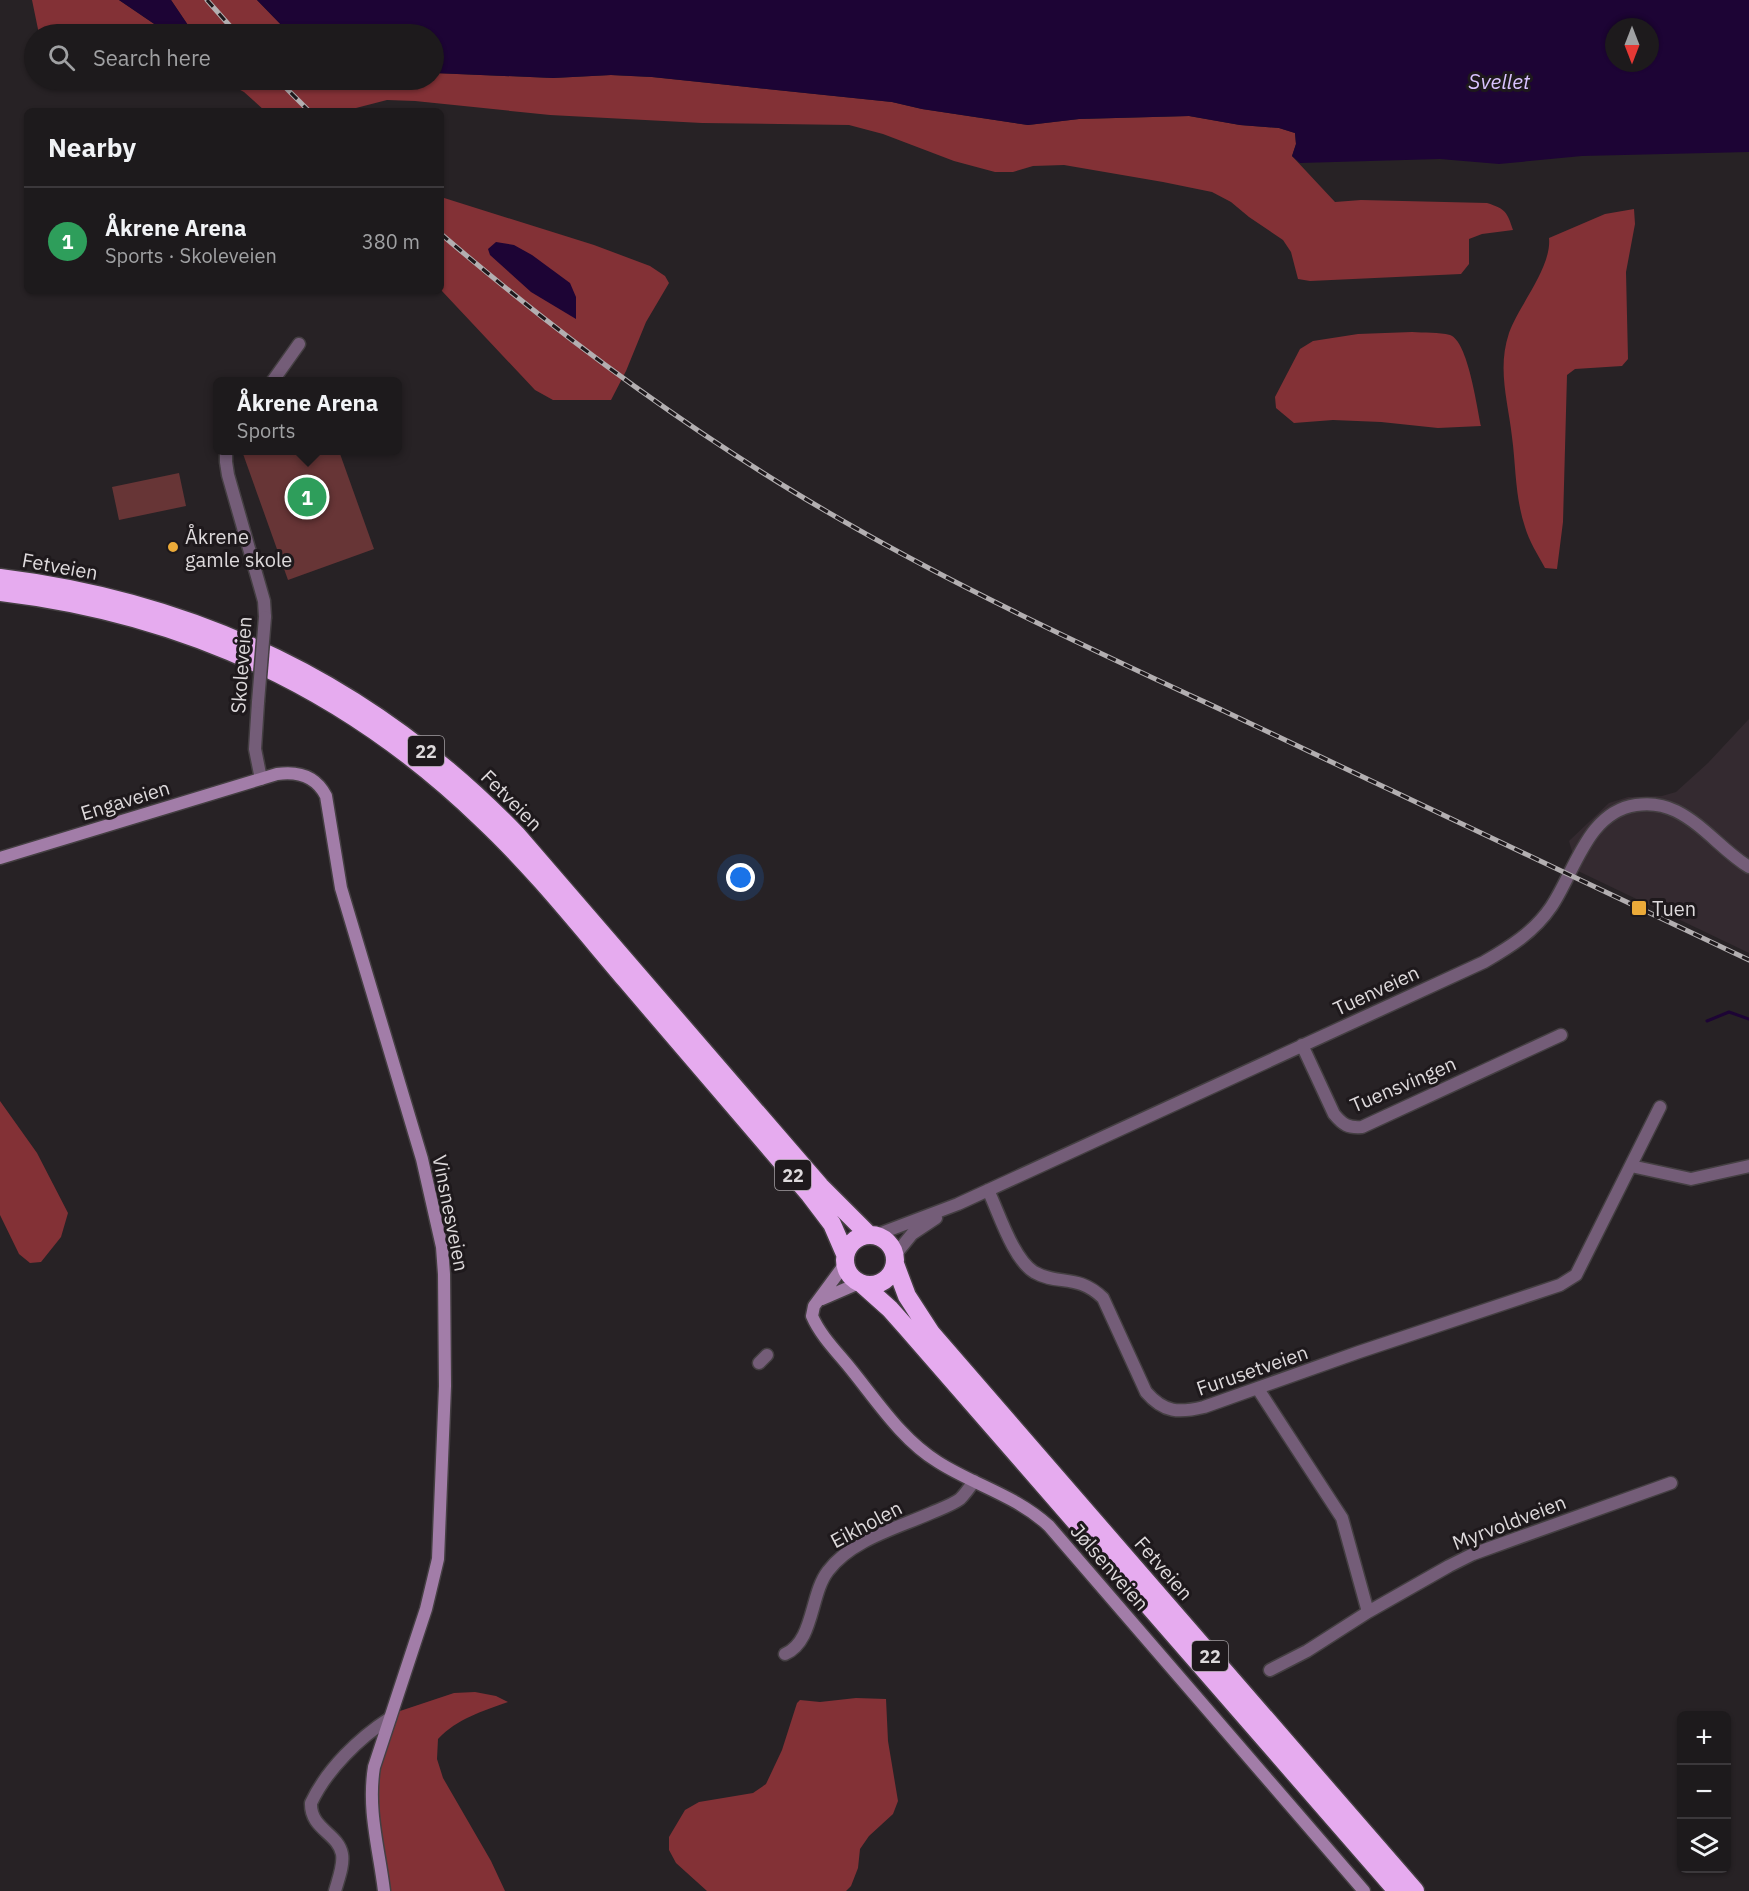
<!DOCTYPE html>
<html lang="en">
<head>
<meta charset="utf-8">
<style>
  :root { --surface:#1d1a1c; --page:#2a2729; --text:#f1f3f6; --muted:#a0a1a3; --line:#3b383b; --accent:#db2777 }
  body { margin:0; font-family:"IBM Plex Sans",sans-serif; background:var(--page); color:var(--text) }
  .controls { position:absolute; right:18px; bottom:18px; display:grid; overflow:hidden; border-radius:9px; box-shadow:0 2px 4px #0004 }
  .controls button { width:54px; height:54px; display:grid; place-items:center; padding:0; border:0; border-bottom:2px solid var(--line); background:var(--surface); color:var(--text); font:30px sans-serif }
  .compass { position:absolute; left:1605px; top:18px; width:54px; height:54px; border-radius:50%; background:var(--surface); box-shadow:0 2px 4px #0004; rotate:180deg }
  .you { position:absolute; left:741px; top:878px; width:21px; height:21px; margin:-15px; border:4px solid #fff; border-radius:50%; background:#1a73e8; box-shadow:0 0 0 9px #1a73e833 }
  .badge { display:grid; place-items:center; width:39px; height:39px; border-radius:50%; background:var(--accent); color:#fff; font-size:20px; font-weight:700 }
  .pin { position:absolute; translate:-50% -50%; border:3px solid #fff; box-shadow:0 2px 6px #0006 }
  .popup { position:absolute; left:213px; top:377px; width:189px; height:78px; box-sizing:border-box; display:grid; place-content:center; border-radius:9px; background:var(--surface); filter:drop-shadow(0 2px 4px #0005); font-size:20px; white-space:nowrap; color:var(--muted) }
  .popup b { font-size:22px; color:var(--text) }
  .popup::after { content:''; position:absolute; left:50%; top:100%; margin-left:-12px; border:12px solid transparent; border-top-color:var(--surface) }
  .list { margin:0; padding:0; list-style:none }
  h2 { display:flex; justify-content:space-between; align-items:center; height:78px; margin:0; padding:0 24px; font-size:26px }
  h2 small { font-size:20px; font-weight:400; color:var(--muted) }
  .list li { display:grid; grid-template-columns:39px 1fr auto; gap:18px; align-items:center; box-sizing:border-box; height:108px; padding:0 24px; border-top:2px solid var(--line) }
  .list b { display:block; font-size:22px; white-space:nowrap }
  .list p { margin:0; font-size:20px; white-space:nowrap; color:var(--muted) }
  .list em { font-size:20px; font-style:normal; color:var(--muted) }
  .icon { flex:none; width:33px; height:33px; fill:none; stroke:currentColor; stroke-width:2; stroke-linecap:round; stroke-linejoin:round }
  .map { position:relative; flex:none; width:1749px; height:1891px; overflow:hidden }
  .search { position:absolute; background:var(--surface); box-shadow:0 2px 4px #0004; left:24px; top:24px; width:420px; height:66px; display:flex; align-items:center; gap:15px; box-sizing:border-box; padding:0 21px; border-radius:33px; color:var(--muted); font-size:22px }
  .panel { position:absolute; background:var(--surface); box-shadow:0 2px 4px #0004; left:24px; top:108px; width:420px; height:186px; border-radius:9px }
  .map>svg:first-child { display:block }
  .built { fill:#342a30 }
  .green { fill:#673536 }
  .forest { fill:#833136 }
  .water { fill:#1d0435; fill-rule:evenodd }
  .lines { fill:none; stroke-linecap:round; stroke-linejoin:round }
  .stream { stroke:#1d0435; stroke-width:3 }
  .street-casing { stroke:#443f42; stroke-width:15 }
  .secondary-casing { stroke:#443f42; stroke-width:15 }
  .highway-casing { stroke:#443f42; stroke-width:21 }
  .street { stroke:#745d78; stroke-width:12 }
  .secondary { stroke:#a27da8; stroke-width:12 }
  .highway { stroke:#e6abef; stroke-width:18 }
  .rail-casing { stroke:#b3afb1; stroke-width:5 }
  .rail { stroke:#1e191c; stroke-width:3; stroke-dasharray:9; stroke-linecap:butt }
  .street-bridge-casing { stroke:#443f42; stroke-width:15; stroke-linecap:butt }
  .street-bridge { stroke:#745d78; stroke-width:12 }
  .poi-dot { fill:#ebaa39; stroke:#1e191c; stroke-width:2 }
  .labels { text-anchor:middle; dominant-baseline:central; stroke-width:6; stroke-linejoin:round; paint-order:stroke }
  .shield { fill:#1e191c; stroke:#a49fa2; stroke-width:1.5 }
  .shield-label { font-size:18px; font-weight:bold; fill:#ddd9db }
  .poi-label { font-size:20px; fill:#ddd9db; stroke:#1e191c; text-anchor:start }
  .street-label { font-size:20px; fill:#ddd9db; stroke:#1e191c }
  .water-label { font-size:21px; font-style:italic; fill:#dac3ff; stroke:#1e191c }
</style>
</head>
<body>
<div class="map">
<svg width="1749" height="1891" viewBox="0 0 1749 1891">
  <rect width="100%" height="100%" fill="#272225"/>
  <!-- built -->
  <path class="built" d="M1749 719V953L1578 871 1569 841 1609 803 1628 797 1662 796 1676 792 1708 763Z"/>
  <!-- green -->
  <path class="green" d="M242 451H339L374 549 288 580Z
    M179 473 186 506 119 520 112 487Z"/>
  <!-- forest -->
  <path class="forest" d="M32 0H119L169 34H39Z
    M171 0H257L290 34H194Z
    M434 73 553 78 611 75 652 77 892 102 922 109 1028 125 1079 119 1189 116 1240 125 1279 128 1295 133 1296 144 1292 156 1335 202 1361 200 1487 203C1506 209 1507 212 1513 230L1482 234 1469 239V264L1461 274 1310 281 1298 279 1291 252 1283 240 1249 217 1231 202 1212 192 1163 182 1064 165 1033 166 1013 172H995L954 161 883 134 849 125 702 123 550 115 415 101 387 100 356 108 355 111H265L244 92 222 80H434Z
    M441 197 594 245 650 266 665 276 669 283 646 322 626 371 611 400H553L535 390 441 290Z
    M1634 209 1635 224 1626 272 1628 359 1622 366 1575 369 1567 375 1563 522 1557 569 1545 568C1538 555 1529 541 1525 527 1515 497 1516 467 1512 437 1508 401 1497 369 1509 333 1519 305 1552 267 1549 238L1605 214Z
    M1412 332C1424 333 1439 332 1450 335 1468 341 1477 408 1481 426L1438 428 1381 422 1333 420 1294 423 1276 408 1275 397 1300 349 1313 341 1358 334Z
    M0 1101 37 1153 68 1213 61 1237 41 1262 30 1263 19 1254 0 1215Z
    M475 1692 496 1696 508 1702C481 1712 458 1718 438 1739L437 1759 443 1778 491 1861 505 1891H385L374 1811 375 1775 390 1718 400 1711 454 1693Z
    M856 1698 886 1699 888 1741 898 1801 893 1814 869 1836 860 1849 858 1868 851 1886 846 1891H707L676 1863 669 1850V1837L685 1810 699 1802 753 1793 766 1784 782 1750 797 1703 800 1700 820 1702Z"/>
  <!-- water -->
  <path class="water" d="M119 0H171L194 34H169Z
    M257 0H1749V152L1582 156 1499 164 1440 159 1300 163 1292 156 1296 144 1295 133 1279 128 1240 125 1189 116 1079 119 1028 125 922 109 892 102 652 77 611 75 553 78 434 73V34H290ZM1614 27H1650V63H1614Z
    M496 242 514 245 532 255 570 283 576 297V319L531 292 490 255 488 249Z"/>
  <g class="lines">
    <!-- stream -->
    <path class="stream" d="M1707 1021 1729 1012 1749 1019"/>
    <!-- street casing -->
    <g class="street-casing">
      <path id="street" d="M272 382 299 344
        M226 450V462L228 475 264 601 265 617
        M258 702 255 749 261 779
        M1302 1045 1334 1114C1343 1125 1348 1128 1362 1127L1561 1035
        M1631 1166 1691 1179 1749 1166
        M988 1190C999 1213 1013 1259 1034 1272 1058 1286 1077 1273 1103 1298L1146 1392C1164 1413 1179 1413 1204 1407L1359 1352 1560 1285 1576 1275 1660 1107
        M876 1235 958 1204 1484 962C1510 947 1534 932 1551 907 1575 872 1587 812 1636 805 1649 803 1664 805 1676 811 1704 825 1723 851 1749 867
        M895 1255 912 1234 936 1218
        M759 1363 767 1355
        M1258 1389 1342 1518 1368 1612 1307 1651 1270 1670
        M1368 1612 1449 1566 1473 1554 1671 1483
        M785 1654C814 1642 810 1594 828 1571 851 1540 897 1528 931 1513 940 1509 952 1505 960 1499 965 1494 970 1487 974 1481
        M335 1891C338 1880 344 1865 342 1854 338 1833 310 1829 311 1803 327 1769 359 1738 390 1718"/>
    </g>
    <!-- secondary casing -->
    <g class="secondary-casing">
      <path id="secondary" d="M0 858 277 774C298 771 316 776 326 796L341 888 422 1159 442 1247 444 1274 445 1386 438 1559 426 1609 374 1767C367 1810 379 1849 384 1891
        M845 1264 814 1306 812 1316C820 1335 837 1352 850 1368 877 1401 901 1439 938 1462 974 1485 1017 1496 1049 1526L1364 1891
        M822 1299 859 1283"/>
    </g>
    <!-- highway casing -->
    <g class="highway-casing">
      <path id="highway" d="M0 578C203 603 374 687 516 834L820 1186 869 1235
        M0 592C186 614 349 690 483 820 535 869 580 926 626 980 687 1052 749 1123 810 1195L832 1224 845 1254
        M845 1260a25 25 0 1 1 50 0a25 25 0 1 1-50 0Z
        M895 1264 907 1296 931 1333 1415 1891
        M862 1284 890 1309 906 1327 1397 1891"/>
    </g>
    <!-- street -->
    <use href="#street" class="street"/>
    <!-- secondary -->
    <use href="#secondary" class="secondary"/>
    <!-- highway -->
    <use href="#highway" class="highway"/>
    <!-- rail casing -->
    <g class="rail-casing">
      <path id="rail" d="M207 0 237 34
        M278 80 309 111
        M441 234C552 329 669 416 794 492 932 576 1078 643 1224 711 1399 794 1574 877 1749 960"/>
    </g>
    <!-- rail -->
    <use href="#rail" class="rail"/>
    <!-- street-bridge casing -->
    <g class="street-bridge-casing">
      <path id="street-bridge" d="M258 702 265 617"/>
    </g>
    <!-- street-bridge -->
    <use href="#street-bridge" class="street-bridge"/>
  </g>
  <!-- markers -->
  <g class="poi-dot">
    <circle cx="173" cy="547" r="6"/>
    <rect x="1631" y="900" width="16" height="16" rx="3"/>
  </g>
  <g class="labels">
    <!-- shield labels -->
    <g class="shield">
      <rect x="408" y="736" width="36" height="30" rx="4.5"/>
      <rect x="775" y="1160" width="36" height="30" rx="4.5"/>
      <rect x="1192" y="1641" width="36" height="30" rx="4.5"/>
    </g>
    <g class="shield-label">
      <text x="426" y="751">22</text>
      <text x="793" y="1175">22</text>
      <text x="1210" y="1656">22</text>
    </g>
    <!-- poi labels -->
    <g class="poi-label">
      <text x="185" y="536">Åkrene<tspan x="185" dy="23">gamle skole</tspan></text>
      <text x="1652" y="908">Tuen</text>
    </g>
    <!-- street labels -->
    <g class="street-label">
      <text transform="translate(60 566) rotate(10)">Fetveien</text>
      <text transform="translate(241 665) rotate(-86)">Skoleveien</text>
      <text transform="translate(125 800) rotate(-17)">Engaveien</text>
      <text transform="translate(512 800) rotate(45)">Fetveien</text>
      <text transform="translate(1376 990) rotate(-25)">Tuenveien</text>
      <text transform="translate(1403 1084) rotate(-23)">Tuensvingen</text>
      <text transform="translate(451 1213) rotate(79)">Vinsnesveien</text>
      <text transform="translate(1252 1370) rotate(-19)">Furusetveien</text>
      <text transform="translate(1509 1522) rotate(-21)">Myrvoldveien</text>
      <text transform="translate(866 1524) rotate(-28)">Eikholen</text>
      <text transform="translate(1110 1567) rotate(49)">Jølsenveien</text>
      <text transform="translate(1164 1568) rotate(49)">Fetveien</text>
    </g>
    <!-- water labels -->
    <g class="water-label">
      <text x="1499" y="81">Svellet</text>
    </g>
  </g>
</svg>
<div class="controls">
<button>+</button>
<button>−</button>
<button><svg class="icon" aria-label="layers" viewBox="0 0 24 24"><path d="M12 4l9 5-9 5-9-5zM3 14l9 5 9-5"/></svg></button>
</div>
<svg class="compass" viewBox="-18 -18 36 36"><path d="M0-13l5 13h-10z" fill="#e53935"/><path d="M0 13l5-13h-10z" fill="#a0a1a3"/></svg>
<div class="you"></div>
<div class="pin badge" style="left:307px;top:497px;background:#2e9e5b">1</div>
<div class="popup"><b>Åkrene Arena</b>Sports</div>
<div class="search"><svg class="icon" aria-label="search" viewBox="0 0 24 24"><circle cx="10" cy="10" r="6"/><path d="M15 15l6 6"/></svg>Search here</div>
<section class="panel">
<h2>Nearby<small></small></h2>
<ul class="list">
<li><span class="badge" style="background:#2e9e5b">1</span><div><b>Åkrene Arena</b><p>Sports · Skoleveien</p></div><em>380 m</em></li>
</ul>
</section>
</div>
</body>
</html>
